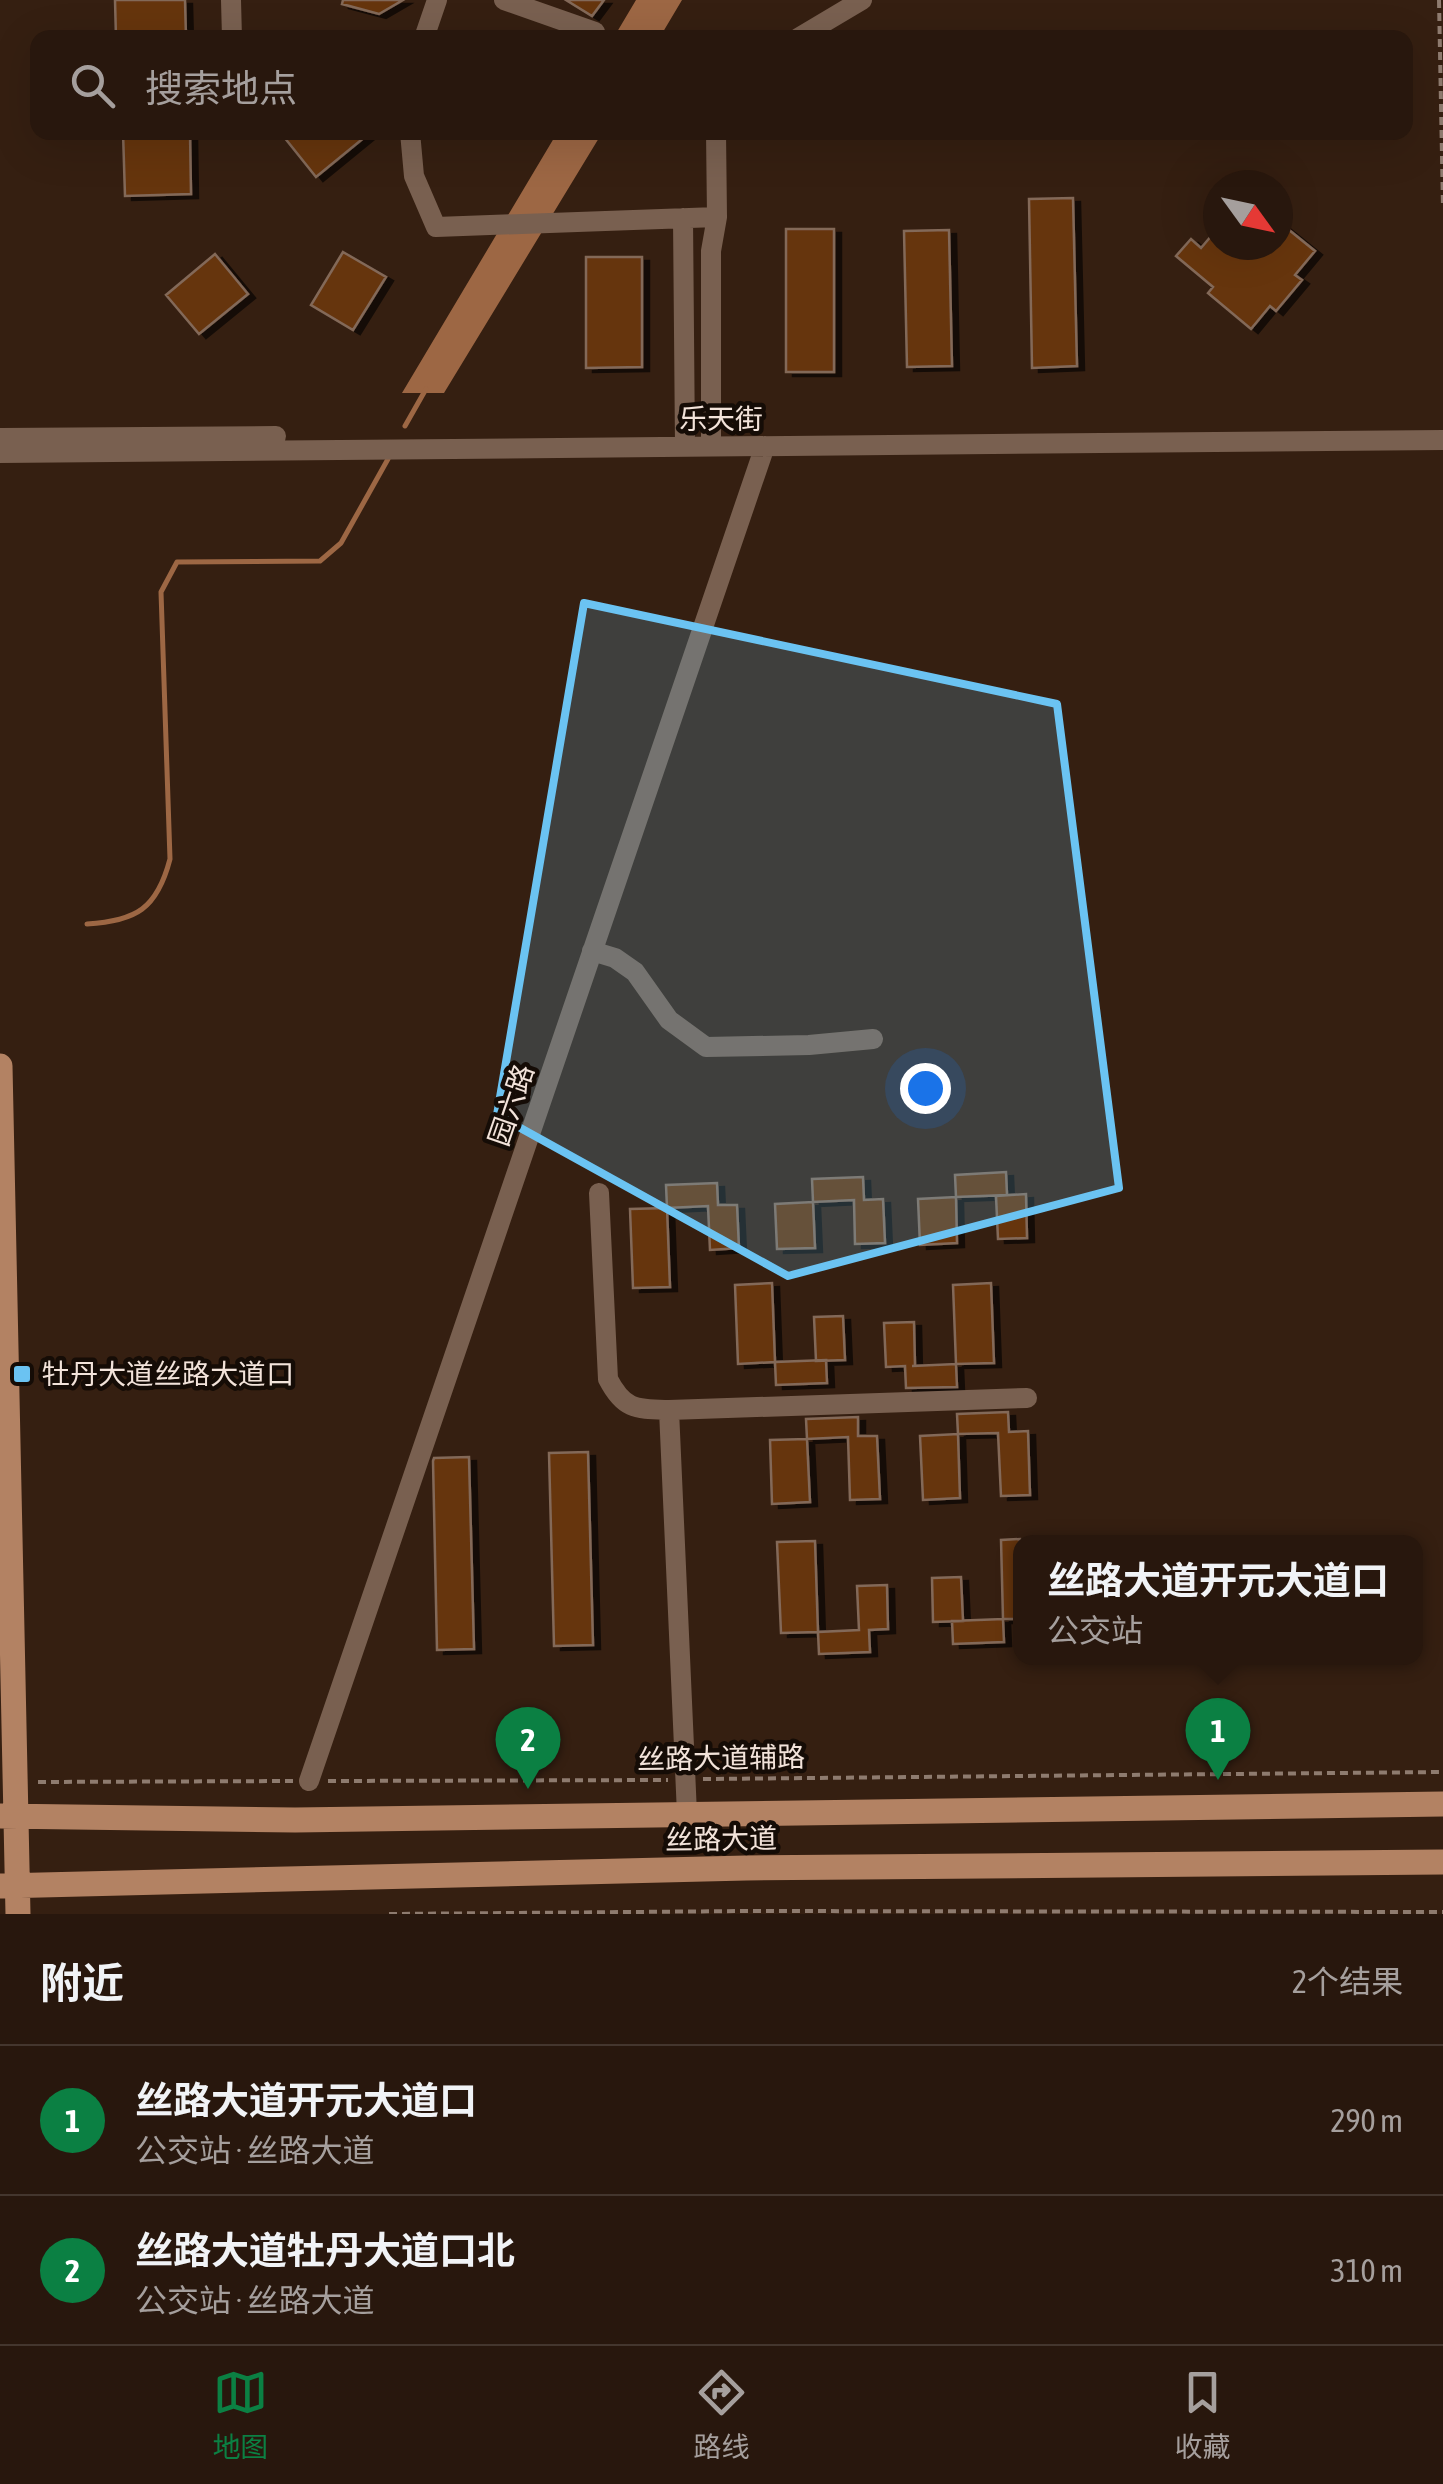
<!DOCTYPE html>
<html lang="zh">
<head>
<meta charset="utf-8">
<style>
  :root { --surface:#28170d; --page:#302016; --text:#f1f3f6; --muted:#a59f9d; --line:#44362e; --accent:#0b8043 }
  body { margin:0; font-family:"Asap Condensed","Noto Sans SC",sans-serif; background:var(--page); color:var(--text) }
  .compass { position:absolute; left:1203px; top:170px; width:90px; height:90px; border-radius:50%; background:var(--surface); box-shadow:0 10px 40px #0002; rotate:123deg }
  .you { position:absolute; left:925px; top:1088px; width:35px; height:35px; margin:-25px; border:8px solid #fff; border-radius:50%; background:#1a73e8; box-shadow:0 0 0 15px #1a73e833 }
  .badge { display:grid; place-items:center; width:65px; height:65px; border-radius:50%; background:var(--accent); color:#fff; font-size:32px; font-weight:700 }
  .pin { position:absolute; translate:-50% -82px; filter:drop-shadow(0 2px 5px #0008) }
  .pin::after { content:''; position:absolute; top:52px; width:35px; height:30px; background:inherit; clip-path:polygon(0 0,100% 0,50% 100%) }
  .popup { position:absolute; left:1013px; top:1535px; width:410px; height:130px; box-sizing:border-box; display:grid; place-content:center; border-radius:20px; background:var(--surface); filter:drop-shadow(0 2px 8px #0005); font-size:32px; white-space:nowrap; color:var(--muted) }
  .popup b { font-size:38px; color:var(--text) }
  .popup::after { content:''; position:absolute; left:50%; top:100%; margin-left:-20px; border:20px solid transparent; border-top-color:var(--surface) }
  .list { margin:0; padding:0; list-style:none }
  h2 { display:flex; justify-content:space-between; align-items:center; height:130px; margin:0; padding:0 40px; font-size:42px }
  h2 small { font-size:32px; font-weight:400; color:var(--muted) }
  .list li { display:grid; grid-template-columns:65px 1fr auto; gap:30px; align-items:center; box-sizing:border-box; height:150px; padding:0 40px; border-top:2px solid var(--line) }
  .list b { display:block; font-size:38px; white-space:nowrap }
  .list p { margin:0; font-size:32px; white-space:nowrap; color:var(--muted) }
  .list em { font-size:32px; font-style:normal; color:var(--muted) }
  .icon { flex:none; width:55px; height:55px; fill:none; stroke:currentColor; stroke-width:2; stroke-linecap:round; stroke-linejoin:round }
  .map { position:relative; flex:none; width:1443px; height:1914px; overflow:hidden }
  .search { position:absolute; background:var(--surface); box-shadow:0 10px 40px #0002; left:30px; right:30px; top:30px; height:110px; display:flex; align-items:center; gap:25px; box-sizing:border-box; padding:0 35px; border-radius:20px; color:var(--muted); font-size:38px }
  .sheet { height:430px; background:var(--surface) }
  nav { display:flex; justify-content:space-around; align-items:center; box-sizing:border-box; height:140px; border-top:2px solid var(--line); background:var(--surface); font-size:28px; color:var(--muted) }
  nav a { display:grid; justify-items:center; gap:5px }
  nav .on { color:var(--accent) }
  .map>svg:first-child { display:block }
  .water { fill:#9d6744 }
  .lines { fill:none; stroke-linecap:round; stroke-linejoin:round }
  .stream { stroke:#9d6744; stroke-width:5 }
  .building { fill:#66350f; stroke:#836959; stroke-width:2.5; filter:url(#shadow) }
  .path { stroke:#8e7b6f; stroke-width:4; stroke-dasharray:8 5; stroke-linecap:butt }
  .minor { stroke:#796050; stroke-width:20 }
  .major { stroke:#b38263; stroke-width:25 }
  .marked { fill:#6bc3f2; fill-opacity:0.2; stroke:#6bc3f2; stroke-width:8; stroke-linejoin:round }
  .poi-dot { fill:#6bc3f2; stroke:#150c06; stroke-width:4 }
  .labels { text-anchor:middle; dominant-baseline:central; stroke-width:9; stroke-linejoin:round; paint-order:stroke }
  .street-label { font-size:28px; fill:#f2e3da; stroke:#150c06 }
  .poi-label { font-size:28px; fill:#f2e3da; stroke:#150c06; text-anchor:start }
</style>
</head>
<body>
<div class="map">
<svg width="1443" height="1914" viewBox="0 0 1443 1914">
  <defs>
    <filter id="shadow"><feDropShadow dx="7" dy="4" stdDeviation="0" flood-color="#0009"/></filter>
  </defs>
  <rect width="100%" height="100%" fill="#351f11"/>
  <!-- water -->
  <path class="water" d="M636 0H682L660 37H614Z
    M557 133H602L444 393H402Z"/>
  <g class="lines">
    <!-- stream -->
    <path class="stream" d="M405 426 426 389
      M87 924C136 921 157 909 170 859L161 592 177 562 320 561 341 543 388 459"/>
  </g>
  <!-- building -->
  <path class="building" d="M115 0H185L186 38H116Z
    M343 0H403L379 14 342 4Z
    M566 0H604L592 16Z
    M123 132H190L191 194 125 196Z
    M280 132H371L316 177Z
    M1073 198 1077 366 1032 368 1029 199Z
    M1278 221 1315 251 1295 275 1302 280 1276 311 1270 306 1251 329 1208 293 1213 287 1176 256 1191 239 1201 248 1218 228V245H1278Z
    M786 229H834V372H786Z
    M949 230 952 366 907 367 904 231Z
    M343 252 386 277 353 330 311 305Z
    M215 254 248 294 199 334 166 295Z
    M586 257H642V367L586 368Z
    M1006 1172 1007 1195 956 1197 955 1175Z
    M863 1177 864 1200 883 1199 885 1243 855 1244 854 1200 813 1202 812 1179Z
    M717 1183 718 1205H737L739 1248 710 1250 708 1206 667 1208 666 1185Z
    M1026 1194 1027 1238 998 1239 996 1196Z
    M956 1197 957 1243 920 1245 918 1199Z
    M813 1202 815 1248 777 1249 775 1204Z
    M667 1208 670 1287 633 1288 630 1209Z
    M772 1283 775 1362 738 1364 735 1285Z
    M991 1283 994 1363 956 1364 953 1285Z
    M843 1316 845 1360 816 1361 814 1317Z
    M914 1322 915 1366H912L956 1364 957 1387 906 1388 905 1366 886 1367 884 1323Z
    M826 1360 827 1383 776 1385 775 1362Z
    M1008 1412 1009 1432 1028 1431 1030 1495 1001 1496 998 1433 958 1434 957 1414Z
    M858 1417V1436H877L880 1499 850 1500 848 1437 807 1439 806 1419Z
    M958 1434 960 1498 923 1500 920 1436Z
    M807 1439 810 1502 772 1504 770 1440Z
    M588 1452 593 1645 554 1646 549 1453Z
    M469 1457 474 1649 437 1650 433 1461 434 1458Z
    M1020 1539V1619H1003L1001 1540Z
    M815 1541 818 1632 781 1633 777 1542Z
    M961 1577 963 1621 933 1622 932 1578Z
    M887 1585 888 1629 869 1630 870 1652 819 1654 818 1632 859 1630 857 1586Z
    M1003 1619 1004 1642 953 1644 952 1621Z"/>
  <g class="lines">
    <!-- path -->
    <path class="path" d="M1439 0 1443 208
      M703 1779 1443 1772
      M328 1781 668 1780
      M38 1782 293 1781
      M389 1914 749 1911 1443 1912"/>
    <!-- minor -->
    <path class="minor" d="M231 0 232 38
      M504 0 595 32
      M424 38 437 0
      M798 38 862 0
      M410 132 414 176 436 227 717 217 716 132
      M683 218 685 447
      M0 438 276 436
      M711 446V251L717 217
      M0 453 1443 440
      M592 951 615 958 635 972 669 1020 706 1047 809 1045 873 1039
      M599 1193 608 1379C624 1410 636 1409 669 1410
      M309 1781 765 446
      M687 1814 669 1410 1027 1398"/>
    <!-- major -->
    <path class="major" d="M0 1066 18 1914
      M0 1816 295 1820 1443 1804
      M0 1886 746 1868 1443 1862"/>
  </g>
  <!-- marked area -->
  <path class="marked" d="M584 603 1057 704 1119 1188 788 1276 497 1115Z"/>
  <!-- markers -->
  <rect class="poi-dot" x="12" y="1364" width="20" height="20" rx="5"/>
  <g class="labels">
    <!-- street labels -->
    <g class="street-label">
      <text x="721" y="419">乐天街</text>
      <text transform="translate(511 1105) rotate(-71)">园六路</text>
      <text transform="translate(721 1758) rotate(-1)">丝路大道辅路</text>
      <text transform="translate(721 1839) rotate(-1)">丝路大道</text>
    </g>
    <!-- poi labels -->
    <g class="poi-label">
      <text x="42" y="1374">牡丹大道丝路大道口</text>
    </g>
  </g>
</svg>
<svg class="compass" viewBox="-18 -18 36 36"><path d="M0-13l5 13h-10z" fill="#e53935"/><path d="M0 13l5-13h-10z" fill="#a59f9d"/></svg>
<div class="you"></div>
<div class="pin badge" style="left:1218px;top:1780px">1</div>
<div class="popup"><b>丝路大道开元大道口</b>公交站</div>
<div class="pin badge" style="left:528px;top:1789px">2</div>
<div class="search"><svg class="icon" aria-label="search" viewBox="0 0 24 24"><circle cx="10" cy="10" r="6"/><path d="M15 15l6 6"/></svg>搜索地点</div>
</div>
<section class="sheet">
<h2>附近<small>2个结果</small></h2>
<ul class="list">
<li><span class="badge">1</span><div><b>丝路大道开元大道口</b><p>公交站 · 丝路大道</p></div><em>290 m</em></li>
<li><span class="badge">2</span><div><b>丝路大道牡丹大道口北</b><p>公交站 · 丝路大道</p></div><em>310 m</em></li>
</ul>
</section>
<nav>
<a class="on"><svg class="icon" aria-label="map" viewBox="0 0 24 24"><path d="M3 6l6-2 6 2 6-2v14l-6 2-6-2-6 2zM9 4v14M15 6v14"/></svg>地图</a>
<a><svg class="icon" aria-label="directions" viewBox="0 0 24 24"><path d="M12 3l9 9-9 9-9-9zM9 14v-3h6M13 9l2 2-2 2"/></svg>路线</a>
<a><svg class="icon" aria-label="saved" viewBox="0 0 24 24"><path d="M7 4h10v16l-5-4-5 4z"/></svg>收藏</a>
</nav>
</body>
</html>
